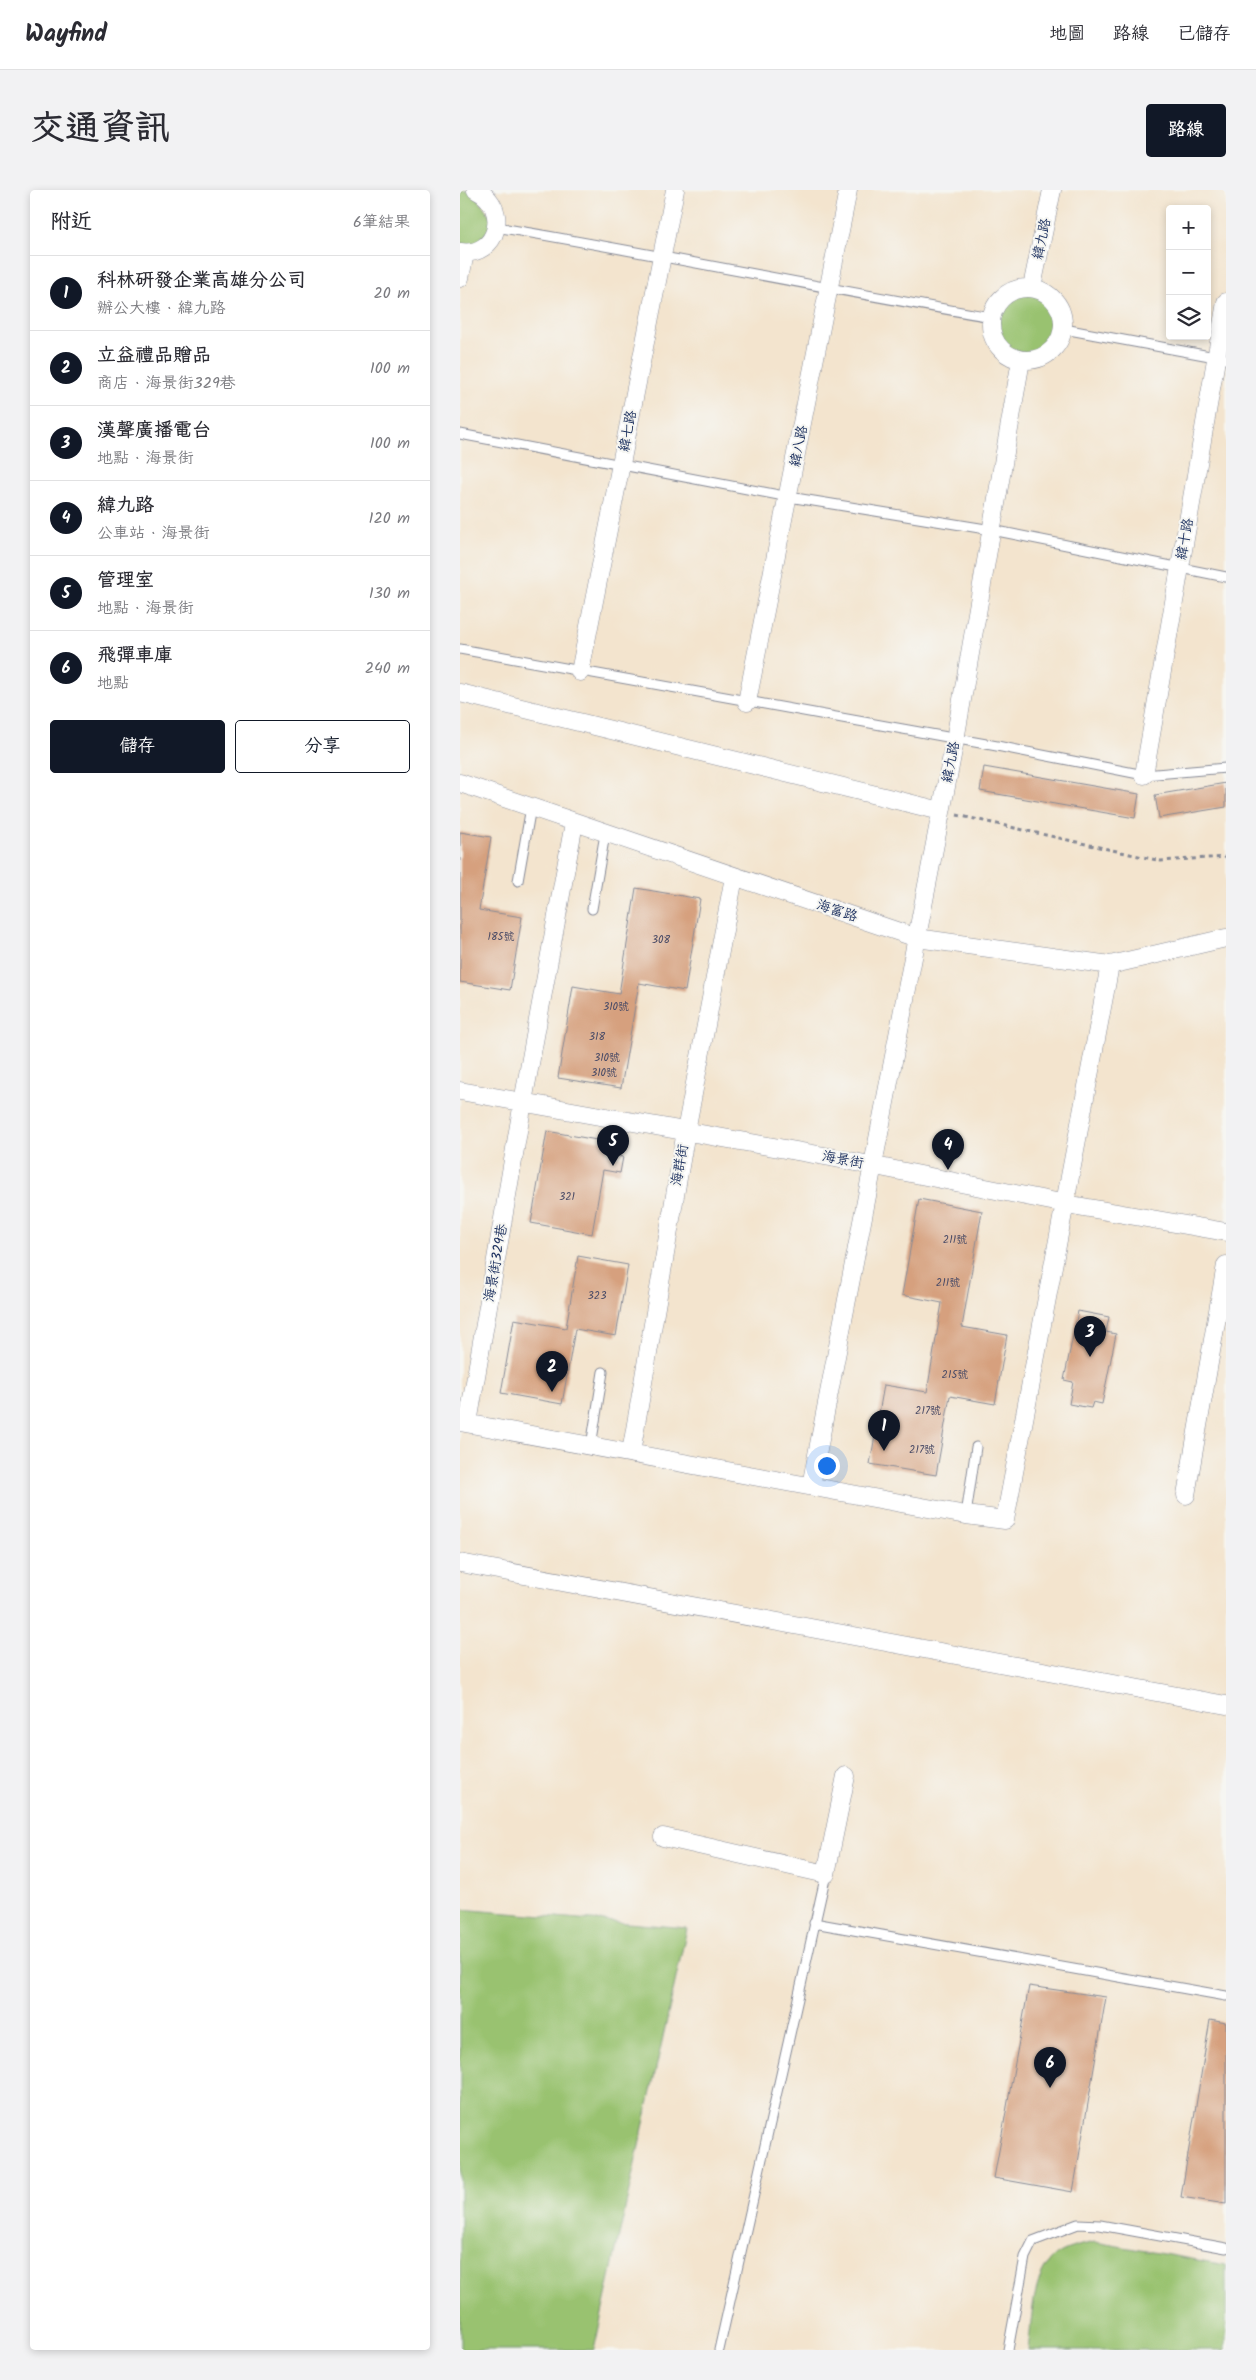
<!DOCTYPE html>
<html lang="zh-TW">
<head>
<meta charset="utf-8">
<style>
  :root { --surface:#fff; --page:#f2f2f3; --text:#2b2b33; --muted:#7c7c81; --line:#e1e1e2; --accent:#111827 }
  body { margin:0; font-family:Kalam,"LXGW WenKai TC",sans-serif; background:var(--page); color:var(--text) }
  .controls { position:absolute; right:15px; top:15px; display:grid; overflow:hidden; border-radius:5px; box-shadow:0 2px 8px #0003 }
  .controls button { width:45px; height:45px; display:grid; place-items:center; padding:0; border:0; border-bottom:1px solid var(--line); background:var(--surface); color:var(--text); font:25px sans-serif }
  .you { position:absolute; left:366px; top:1275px; width:18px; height:18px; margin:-12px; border:4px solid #fff; border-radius:50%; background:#1a73e8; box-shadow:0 0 0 8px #1a73e833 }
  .badge { display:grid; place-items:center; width:32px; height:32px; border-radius:50%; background:var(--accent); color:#fff; font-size:16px; font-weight:700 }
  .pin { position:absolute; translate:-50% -41px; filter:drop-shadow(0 1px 2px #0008) }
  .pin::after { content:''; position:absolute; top:26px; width:18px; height:15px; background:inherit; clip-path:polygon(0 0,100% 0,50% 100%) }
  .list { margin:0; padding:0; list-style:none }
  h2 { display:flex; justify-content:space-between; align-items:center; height:65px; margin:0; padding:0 20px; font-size:21px }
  h2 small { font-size:16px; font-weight:400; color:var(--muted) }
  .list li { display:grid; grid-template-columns:32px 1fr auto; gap:15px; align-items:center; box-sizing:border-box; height:75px; padding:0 20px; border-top:1px solid var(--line) }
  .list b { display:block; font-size:19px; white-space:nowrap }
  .list p { margin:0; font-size:16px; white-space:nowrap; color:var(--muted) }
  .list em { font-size:16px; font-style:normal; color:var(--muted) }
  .actions { display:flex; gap:10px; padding:15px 20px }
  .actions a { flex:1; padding:11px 0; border:1px solid var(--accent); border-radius:5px; text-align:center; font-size:18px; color:var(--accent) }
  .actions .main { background:var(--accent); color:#fff }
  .icon { flex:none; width:28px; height:28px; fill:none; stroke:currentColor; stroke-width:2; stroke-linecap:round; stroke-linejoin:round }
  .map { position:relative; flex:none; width:766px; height:2160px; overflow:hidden; border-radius:5px }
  header { display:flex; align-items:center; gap:30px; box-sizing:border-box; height:70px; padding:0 25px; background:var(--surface); border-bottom:1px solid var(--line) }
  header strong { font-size:24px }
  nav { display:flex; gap:28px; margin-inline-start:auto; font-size:18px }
  .intro { display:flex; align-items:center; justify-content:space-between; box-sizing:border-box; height:120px; padding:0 30px }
  h1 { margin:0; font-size:35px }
  .button { padding:12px 22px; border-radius:5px; background:var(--accent); color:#fff; font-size:18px; font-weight:700 }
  main { display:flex; gap:30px; padding:0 30px }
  aside { flex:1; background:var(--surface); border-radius:5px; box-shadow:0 2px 8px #0003 }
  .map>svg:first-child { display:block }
  .green { fill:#99c26f; stroke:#5a7866 }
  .building { fill:#d6a07e }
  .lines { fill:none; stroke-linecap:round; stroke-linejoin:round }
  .lane-casing { stroke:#878a96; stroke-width:11 }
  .street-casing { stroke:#878a96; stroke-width:19 }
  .path { stroke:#878a96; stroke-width:3; stroke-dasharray:4 4; stroke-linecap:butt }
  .lane { stroke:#fff; stroke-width:9 }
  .street { stroke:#fff; stroke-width:18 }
  .labels { text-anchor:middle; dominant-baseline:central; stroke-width:4; stroke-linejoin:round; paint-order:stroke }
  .number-label { font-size:11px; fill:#4a4b66 }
  .street-label { font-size:14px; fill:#1b2f5e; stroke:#f6f6f2 }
</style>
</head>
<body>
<header>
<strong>Wayfind</strong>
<nav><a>地圖</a><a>路線</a><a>已儲存</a></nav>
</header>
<div class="intro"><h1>交通資訊</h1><a class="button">路線</a></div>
<main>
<aside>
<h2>附近<small>6筆結果</small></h2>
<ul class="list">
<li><span class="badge">1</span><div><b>科林研發企業高雄分公司</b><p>辦公大樓 · 緯九路</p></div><em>20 m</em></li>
<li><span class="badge">2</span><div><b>立益禮品贈品</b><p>商店 · 海景街329巷</p></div><em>100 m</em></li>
<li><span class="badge">3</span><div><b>漢聲廣播電台</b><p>地點 · 海景街</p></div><em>100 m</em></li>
<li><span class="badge">4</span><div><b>緯九路</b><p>公車站 · 海景街</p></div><em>120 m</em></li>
<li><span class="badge">5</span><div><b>管理室</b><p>地點 · 海景街</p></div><em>130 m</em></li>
<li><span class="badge">6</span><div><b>飛彈車庫</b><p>地點</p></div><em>240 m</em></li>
</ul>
<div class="actions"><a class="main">儲存</a><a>分享</a></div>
</aside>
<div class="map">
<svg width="766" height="2160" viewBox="0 0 766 2160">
  <rect width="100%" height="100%" fill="#f6f6f2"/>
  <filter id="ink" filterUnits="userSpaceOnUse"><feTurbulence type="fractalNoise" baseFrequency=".02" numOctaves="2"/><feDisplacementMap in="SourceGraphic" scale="10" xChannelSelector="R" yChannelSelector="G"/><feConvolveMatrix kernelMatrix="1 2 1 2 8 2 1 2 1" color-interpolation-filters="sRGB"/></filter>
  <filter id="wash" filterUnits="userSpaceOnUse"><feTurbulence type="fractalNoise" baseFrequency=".0096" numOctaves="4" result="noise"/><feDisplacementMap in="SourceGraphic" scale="20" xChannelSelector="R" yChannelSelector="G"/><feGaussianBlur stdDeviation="1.12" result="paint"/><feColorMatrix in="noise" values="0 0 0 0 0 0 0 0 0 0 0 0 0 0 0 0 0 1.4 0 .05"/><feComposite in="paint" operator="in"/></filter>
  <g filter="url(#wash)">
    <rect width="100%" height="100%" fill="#f3e4ce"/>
    <!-- green -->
    <path class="green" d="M4 1 13 2 34 31 20 54 0 57V2Z
      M537 134a31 31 0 1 1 62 0a31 31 0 1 1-62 0Z
      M0 1719 227 1738 134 2160H0Z
      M635 2052 766 2075V2160H568C572 2132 571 2088 594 2067 604 2058 622 2055 635 2052Z"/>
    <g id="blocks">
      <!-- building -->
      <path class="building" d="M524 577 679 604 675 628 520 601Z
        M766 593V617L699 628 695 605Z
        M0 642 31 647 19 720 62 727 50 800 0 792Z
        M176 698 240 709 225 801 179 793 161 898 98 888 113 796 159 804Z
        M87 941 148 952 146 964 163 967 160 983 143 980 132 1044 71 1033Z
        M459 1009 522 1021 502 1137 547 1145 535 1214 490 1206 476 1285 410 1274 424 1195 467 1202 482 1113 442 1105Z
        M118 1066 168 1075 156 1146 115 1139 102 1214 41 1203 54 1129 106 1138Z
        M618 1121 649 1127 646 1142 656 1144 642 1214 633 1212 631 1218 609 1214 613 1192 604 1190Z
        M569 1796 646 1807 613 2002 534 1988Z
        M750 1830 766 1833V2014L721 2007Z"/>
    </g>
  </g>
  <g filter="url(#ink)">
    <use href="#blocks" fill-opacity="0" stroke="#878a96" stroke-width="1"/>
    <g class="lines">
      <!-- lane casing -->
      <g class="lane-casing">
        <path id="lane" d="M36 37C202 65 366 99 531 127
          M604 139 766 169
          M0 244 329 307 532 340 766 387
          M0 459 537 556 684 585 766 578
          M58 691 71 617
          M132 719 145 644
          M131 1256 143 1182
          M506 1325 516 1257
          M354 1733 766 1806
          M259 2160 366 1684
          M548 2160 565 2067 573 2051 618 2034 640 2035 766 2058"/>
      </g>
      <!-- street casing -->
      <g class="street-casing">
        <path id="street" d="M0 62C38 68 51 17 16 0
          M0 88 5 63
          M572 97 592 0
          M531 134a36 36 0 1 1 72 0a36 36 0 1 1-72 0Z
          M120 482 215 0
          M0 503 481 621
          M287 512 388 0
          M684 585 766 112
          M0 593 457 748 650 775 766 748
          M0 901 370 967 606 1014 766 1042
          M0 1232 506 1325 545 1330 650 775
          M8 1233 63 912 114 633
          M171 1263 226 941 274 687
          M351 1296 495 550 561 170
          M726 1305 766 1075
          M0 1373 766 1515
          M203 1647 366 1684 386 1586"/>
      </g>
      <!-- path -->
      <path class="path" d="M497 625 701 671 766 667"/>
      <!-- lane -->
      <use href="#lane" class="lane"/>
      <!-- street -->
      <use href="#street" class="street"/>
    </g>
  </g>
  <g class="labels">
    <!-- number labels -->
    <g class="number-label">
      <text x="41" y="747">185號</text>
      <text x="201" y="750">308</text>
      <text x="156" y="817">310號</text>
      <text x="137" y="847">318</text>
      <text x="147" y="868">310號</text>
      <text x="144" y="883">310號</text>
      <text x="107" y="1007">321</text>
      <text x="495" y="1050">211號</text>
      <text x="488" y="1093">211號</text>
      <text x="137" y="1106">323</text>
      <text x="495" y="1185">215號</text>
      <text x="468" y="1221">217號</text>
      <text x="462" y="1260">217號</text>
    </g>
    <!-- street labels -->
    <g class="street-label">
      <text transform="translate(582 49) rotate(-78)">緯九路</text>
      <text transform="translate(168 241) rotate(-79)">緯七路</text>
      <text transform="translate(339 256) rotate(-79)">緯八路</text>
      <text transform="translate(725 349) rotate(-80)">緯十路</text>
      <text transform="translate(491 572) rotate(-79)">緯九路</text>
      <text transform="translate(377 721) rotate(18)">海富路</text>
      <text transform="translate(383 970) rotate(11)">海景街</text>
      <text transform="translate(220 975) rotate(-80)">海群街</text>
      <text transform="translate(36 1073) rotate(-80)">海景街329巷</text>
    </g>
  </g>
</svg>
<div class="controls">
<button>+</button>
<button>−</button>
<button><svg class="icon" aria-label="layers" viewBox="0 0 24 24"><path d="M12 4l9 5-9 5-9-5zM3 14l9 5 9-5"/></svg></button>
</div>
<div class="you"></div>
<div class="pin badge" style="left:424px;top:1261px">1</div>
<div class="pin badge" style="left:92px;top:1202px">2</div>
<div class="pin badge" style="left:630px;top:1167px">3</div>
<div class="pin badge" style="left:488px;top:980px">4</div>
<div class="pin badge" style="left:153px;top:976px">5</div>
<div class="pin badge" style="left:590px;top:1898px">6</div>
</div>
</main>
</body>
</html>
